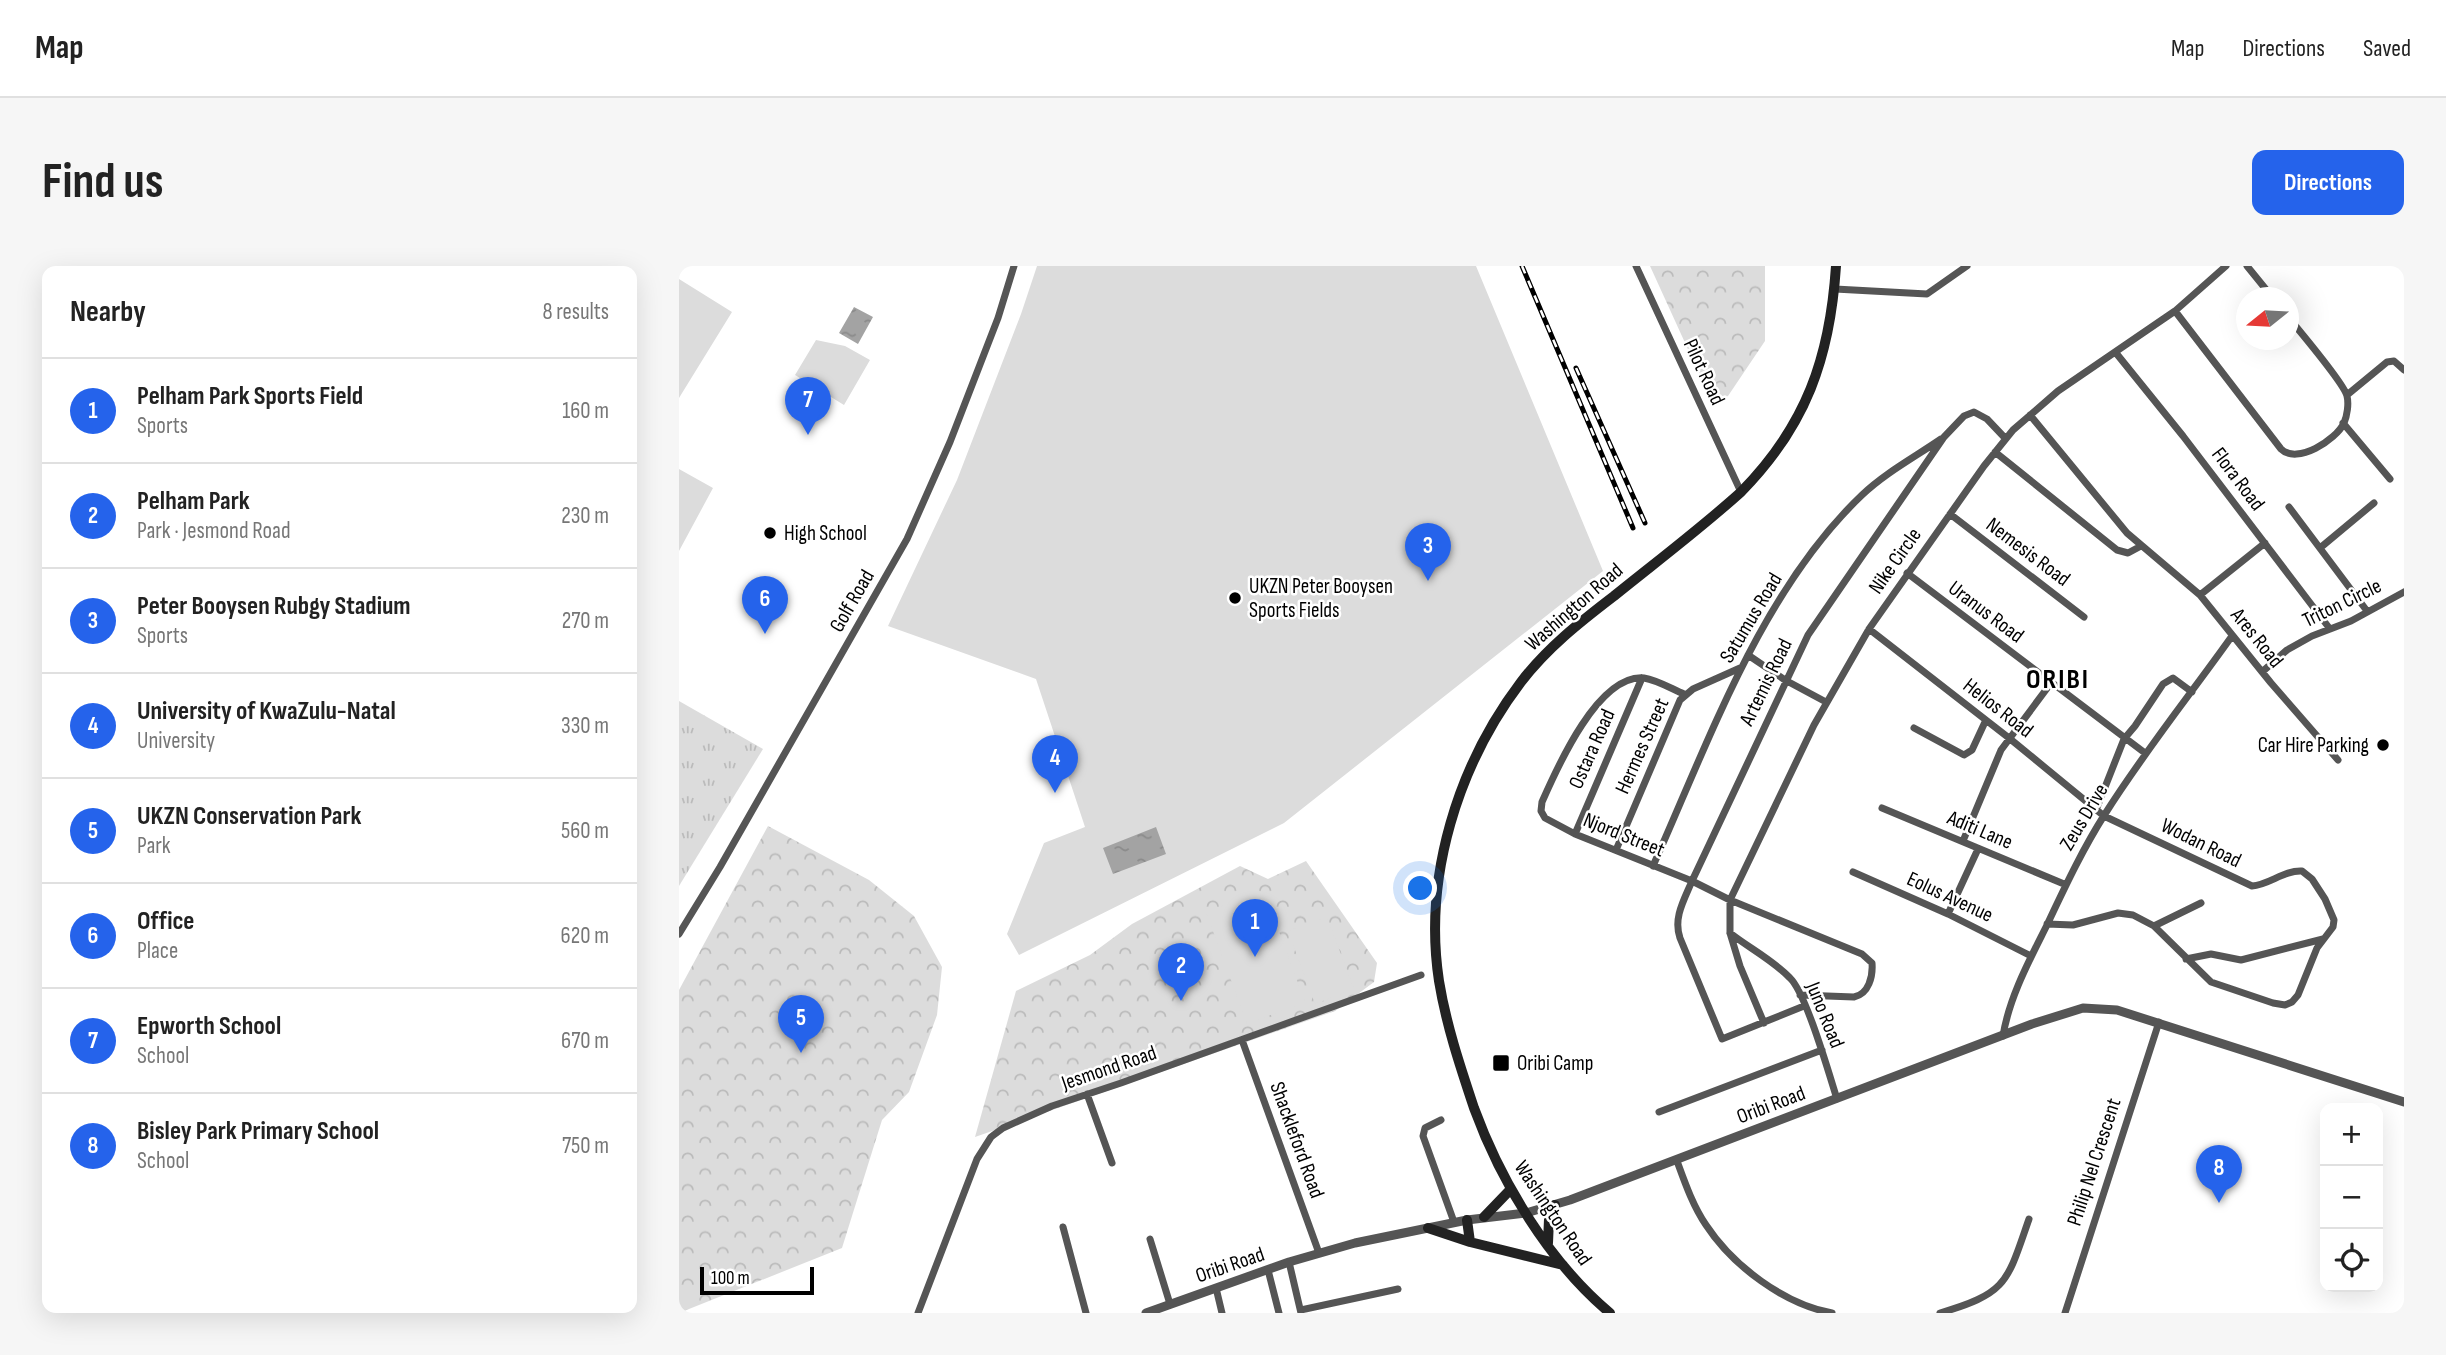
<!DOCTYPE html>
<html lang="en">
<head>
<meta charset="utf-8">
<style>
  :root { --surface:#fff; --page:#f6f6f6; --text:#222; --muted:#767676; --line:#e0e0e0; --accent:#2563eb }
  body { margin:0; font-family:"Sofia Sans Condensed",sans-serif; background:var(--page); color:var(--text) }
  .controls { position:absolute; right:21px; bottom:21px; display:grid; overflow:hidden; border-radius:14px; box-shadow:0 7px 28px #0002 }
  .controls button { width:63px; height:63px; display:grid; place-items:center; padding:0; border:0; border-bottom:2px solid var(--line); background:var(--surface); color:var(--text); font:35px sans-serif }
  .compass { position:absolute; left:1557px; top:21px; width:63px; height:63px; border-radius:50%; background:var(--surface); box-shadow:0 7px 28px #0002; rotate:252deg }
  .scale { position:absolute; left:21px; bottom:18px; width:114px; box-sizing:border-box; padding-left:7px; border:4px solid #000; border-top:0; font-size:19px; line-height:24px; white-space:nowrap; color:#000; -webkit-text-stroke:5px #fff; paint-order:stroke }
  .you { position:absolute; left:742px; top:623px; width:24px; height:24px; margin:-18px; border:5px solid #fff; border-radius:50%; background:#1a73e8; box-shadow:0 0 0 10px #1a73e833 }
  .badge { display:grid; place-items:center; width:46px; height:46px; border-radius:50%; background:var(--accent); color:#fff; font-size:23px; font-weight:700 }
  .pin { position:absolute; translate:-50% -58px; filter:drop-shadow(0 2px 4px #0008) }
  .pin::after { content:''; position:absolute; top:37px; width:24px; height:21px; background:inherit; clip-path:polygon(0 0,100% 0,50% 100%) }
  .list { margin:0; padding:0; list-style:none }
  h2 { display:flex; justify-content:space-between; align-items:center; height:91px; margin:0; padding:0 28px; font-size:30px }
  h2 small { font-size:23px; font-weight:400; color:var(--muted) }
  .list li { display:grid; grid-template-columns:46px 1fr auto; gap:21px; align-items:center; box-sizing:border-box; height:105px; padding:0 28px; border-top:2px solid var(--line) }
  .list b { display:block; font-size:26px; white-space:nowrap }
  .list p { margin:0; font-size:23px; white-space:nowrap; color:var(--muted) }
  .list em { font-size:23px; font-style:normal; color:var(--muted) }
  .icon { flex:none; width:38px; height:38px; fill:none; stroke:currentColor; stroke-width:2; stroke-linecap:round; stroke-linejoin:round }
  .map { position:relative; flex:none; width:1725px; height:1047px; overflow:hidden; border-radius:14px }
  header { display:flex; align-items:center; gap:42px; box-sizing:border-box; height:98px; padding:0 35px; background:var(--surface); border-bottom:2px solid var(--line) }
  header strong { font-size:33px }
  nav { display:flex; gap:38px; margin-inline-start:auto; font-size:24px }
  .intro { display:flex; align-items:center; justify-content:space-between; box-sizing:border-box; height:168px; padding:0 42px }
  h1 { margin:0; font-size:49px }
  .button { padding:18px 32px; border-radius:14px; background:var(--accent); color:#fff; font-size:24px; font-weight:700 }
  main { display:flex; gap:42px; padding:0 42px }
  aside { flex:1; background:var(--surface); border-radius:14px; box-shadow:0 7px 28px #0002 }
  .map>svg:first-child { display:block }
  .grass { fill:url(#grass-tufts) }
  .park { fill:url(#park-crowns) }
  .pitch { fill:#dcdcdc }
  .water { fill:url(#water-ripples) }
  .lines { fill:none; stroke-linecap:round; stroke-linejoin:round }
  .minor { stroke:#555; stroke-width:7 }
  .tertiary { stroke:#555; stroke-width:9 }
  .secondary { stroke:#222; stroke-width:10 }
  .rail-casing { stroke:#000; stroke-width:5 }
  .rail { stroke:#fff; stroke-width:2.5; stroke-dasharray:8; stroke-linecap:butt }
  .poi-dot { fill:#000; stroke:#fff; stroke-width:2.5 }
  .labels { text-anchor:middle; dominant-baseline:central; stroke-width:5; stroke-linejoin:round; paint-order:stroke }
  .street-label { font-size:21px; fill:#000; stroke:#fff }
  .poi-label { font-size:21px; fill:#000; stroke:#fff; text-anchor:start }
  .district-label { font-size:28px; font-weight:bold; letter-spacing:2px; fill:#000; stroke:#fff }
</style>
</head>
<body>
<header>
<strong>Map</strong>
<nav><a>Map</a><a>Directions</a><a>Saved</a></nav>
</header>
<div class="intro"><h1>Find us</h1><a class="button">Directions</a></div>
<main>
<aside>
<h2>Nearby<small>8 results</small></h2>
<ul class="list">
<li><span class="badge">1</span><div><b>Pelham Park Sports Field</b><p>Sports</p></div><em>160 m</em></li>
<li><span class="badge">2</span><div><b>Pelham Park</b><p>Park · Jesmond Road</p></div><em>230 m</em></li>
<li><span class="badge">3</span><div><b>Peter Booysen Rubgy Stadium</b><p>Sports</p></div><em>270 m</em></li>
<li><span class="badge">4</span><div><b>University of KwaZulu-Natal</b><p>University</p></div><em>330 m</em></li>
<li><span class="badge">5</span><div><b>UKZN Conservation Park</b><p>Park</p></div><em>560 m</em></li>
<li><span class="badge">6</span><div><b>Office</b><p>Place</p></div><em>620 m</em></li>
<li><span class="badge">7</span><div><b>Epworth School</b><p>School</p></div><em>670 m</em></li>
<li><span class="badge">8</span><div><b>Bisley Park Primary School</b><p>School</p></div><em>750 m</em></li>
</ul>
</aside>
<div class="map">
<svg width="1725" height="1047" viewBox="0 0 1725 1047">
  <defs>
    <pattern id="grass-tufts" width="24" height="20" patternUnits="userSpaceOnUse" patternTransform="scale(1.75)"><rect width="24" height="20" fill="#dcdcdc"/><path d="M3 7l-1-3M5 7V3M7 7l1-3M15 17l-1-3M17 17v-4M19 17l1-3" fill="none" stroke="#bbb"/></pattern>
    <pattern id="park-crowns" width="20" height="18" patternUnits="userSpaceOnUse" patternTransform="scale(1.75)"><rect width="20" height="18" fill="#dcdcdc"/><path d="M2 6a3 3 0 1 1 6 0M12 15a3 3 0 1 1 6 0" fill="none" stroke="#bbb"/></pattern>
    <pattern id="water-ripples" width="26" height="14" patternUnits="userSpaceOnUse" patternTransform="scale(1.75)"><rect width="26" height="14" fill="#a3a3a3"/><path d="M2 4q2-2 4 0t4 0M15 11q2-2 4 0t4 0" fill="none" stroke="#8b8b8b"/></pattern>
  </defs>
  <rect width="100%" height="100%" fill="#fff"/>
  <!-- grass -->
  <path class="grass" d="M0 435 84 483 0 620Z"/>
  <!-- park -->
  <path class="park" d="M971 0H1086V75L1049 130 1033 136Z
    M89 560 190 614 235 650 263 701 258 749 230 826 203 854 163 982 0 1047V724Z
    M627 595 698 697 695 716 656 745 296 871 337 725 411 689 453 658 561 600 589 613Z"/>
  <!-- pitch -->
  <path class="pitch" d="M358 0H797L924 305 605 557 340 689 328 668 365 577 406 561 357 413 209 360 278 214 342 48Z
    M0 13 53 46 0 132Z
    M137 74 166 80 191 94 165 139 116 109Z
    M0 203 34 222 0 285Z
    M585 625 626 736 568 758 527 646Z
    M648 651 675 723 636 738 609 665Z"/>
  <!-- water -->
  <path class="water" d="M175 41 194 51 179 78 160 67Z
    M477 561 487 588 434 608 424 582Z"/>
  <g class="lines">
    <!-- minor -->
    <path class="minor" d="M957 0 1062 226
      M1568 0 1594 32
      M1156 23 1248 28 1288 0
      M1496 45 1602 183C1618 199 1657 174 1665 157 1668 150 1670 138 1668 130 1665 117 1621 66 1610 52
      M1437 87 1504 170 1651 363
      M1668 129 1708 96 1715 95 1725 104
      M1351 149 1448 267 1521 329 1592 417 1659 494
      M1664 157 1711 213
      M1316 186 1438 284 1449 287 1462 280
      M1610 241 1688 345
      M1271 248 1405 351
      M1641 282 1695 237
      M1228 307 1466 487
      M1521 329 1586 277
      M1190 363 1330 472 1425 550 1573 620C1590 619 1605 604 1623 605L1633 613 1646 633 1655 654 1654 661 1638 682 1619 729 1613 736 1606 739 1594 737 1532 716 1475 660
      M1069 389 1106 414 1147 436
      M1583 406 1608 384 1633 370 1672 355 1725 326
      M1005 428C993 423 978 414 965 412 919 408 878 502 863 536L862 545 866 552 896 568 1013 615 1051 634 1183 688 1193 697C1194 710 1190 728 1175 731L1121 729
      M1235 462 1285 489 1293 484 1306 456
      M1203 542 1385 618
      M1417 544 1445 473 1456 460 1484 418 1494 412 1513 426
      M896 568 963 412
      M1284 575 1322 484 1372 417
      M937 584 1001 434 1014 423 1061 402
      M974 600C1030 475 1082 325 1183 229 1206 207 1236 191 1262 173
      M1174 606 1269 648 1352 690
      M1269 648 1299 583
      M1368 658 1394 659 1439 647 1454 649 1475 660 1522 637
      M1051 667C1070 682 1094 694 1111 712 1127 727 1150 808 1158 833
      M0 668 41 601 228 273 271 176 319 52 335 0
      M1507 693 1532 688 1562 694 1644 673
      M1125 740 1043 773 1001 672C994 652 1005 634 1013 615L1129 369 1265 171 1285 150 1295 146 1308 153 1326 172
      M1085 757 1061 700 1051 667V634L1135 459 1190 363 1305 200 1334 164 1379 125 1496 45 1547 0
      M1324 770C1330 732 1350 695 1367 661 1385 623 1403 584 1426 548 1465 486 1511 429 1553 370
      M563 774 640 987
      M408 828 433 897
      M980 846 1143 784
      M762 854 746 862 744 870 775 956
      M998 895C1006 917 1014 940 1027 959 1054 1000 1105 1038 1153 1047
      M384 961 407 1047
      M471 973 491 1038
      M610 996 622 1047
      M589 1004 600 1047
      M537 1022 543 1047
      M622 1044 719 1023
      M239 1047 298 893 312 871 324 862 373 840 442 817 742 709
      M1261 1047C1329 1027 1328 1016 1350 953
      M1386 1047 1480 756"/>
    <!-- tertiary -->
    <path class="tertiary" d="M467 1047 610 996 676 977 788 954 847 947 891 934 1353 758 1404 742 1438 744 1725 836"/>
    <!-- secondary -->
    <path class="secondary" d="M805 951 831 924
      M788 954 791 976
      M749 962 791 976 884 999
      M869 977 870 953 876 939
      M931 1047C870 996 822 916 795 842 781 800 767 758 760 715 744 611 779 499 842 416 868 382 901 356 935 330 977 296 1021 263 1062 226 1127 160 1151 92 1157 0"/>
    <!-- rail casing -->
    <g class="rail-casing">
      <path id="rail" d="M843 0 954 262
        M897 102 966 257"/>
    </g>
    <!-- rail -->
    <use href="#rail" class="rail"/>
  </g>
  <!-- markers -->
  <g class="poi-dot">
    <circle cx="91" cy="267" r="7"/>
    <circle cx="556" cy="332" r="7"/>
    <circle cx="1704" cy="479" r="7"/>
    <rect x="813" y="788" width="18" height="18" rx="3.5"/>
  </g>
  <g class="labels">
    <!-- street labels -->
    <g class="street-label">
      <text transform="translate(1025 106) rotate(65)">Pilot Road</text>
      <text transform="translate(1559 213) rotate(53)">Flora Road</text>
      <text transform="translate(1349 286) rotate(37)">Nemesis Road</text>
      <text transform="translate(1216 295) rotate(-55)">Nike Circle</text>
      <text transform="translate(173 335) rotate(-60)">Golf Road</text>
      <text transform="translate(1663 337) rotate(-26)">Triton Circle</text>
      <text transform="translate(895 341) rotate(-41)">Washington Road</text>
      <text transform="translate(1307 346) rotate(37)">Uranus Road</text>
      <text transform="translate(1072 352) rotate(-59)">Satumus Road</text>
      <text transform="translate(1578 372) rotate(51)">Ares Road</text>
      <text transform="translate(1087 416) rotate(-64)">Artemis Road</text>
      <text transform="translate(1319 442) rotate(38)">Helios Road</text>
      <text transform="translate(963 480) rotate(-66)">Hermes Street</text>
      <text transform="translate(913 483) rotate(-66)">Ostara Road</text>
      <text transform="translate(1405 551) rotate(-59)">Zeus Drive</text>
      <text transform="translate(1301 564) rotate(23)">Aditi Lane</text>
      <text transform="translate(945 569) rotate(22)">Njord Street</text>
      <text transform="translate(1522 577) rotate(26)">Wodan Road</text>
      <text transform="translate(1271 631) rotate(25)">Eolus Avenue</text>
      <text transform="translate(1146 749) rotate(68)">Juno Road</text>
      <text transform="translate(430 802) rotate(-19)">Jesmond Road</text>
      <text transform="translate(1092 839) rotate(-21)">Oribi Road</text>
      <text transform="translate(618 874) rotate(70)">Shackleford Road</text>
      <text transform="translate(1415 896) rotate(-72)">Philip Nel Crescent</text>
      <text transform="translate(874 947) rotate(56)">Washington Road</text>
      <text transform="translate(551 999) rotate(-19)">Oribi Road</text>
    </g>
    <!-- poi labels -->
    <g class="poi-label">
      <text x="105" y="267">High School</text>
      <text x="570" y="320">UKZN Peter Booysen<tspan x="570" dy="24">Sports Fields</tspan></text>
      <text x="1690" y="479" text-anchor="end">Car Hire Parking</text>
      <text x="838" y="797">Oribi Camp</text>
    </g>
    <!-- district labels -->
    <g class="district-label">
      <text x="1379" y="413">ORIBI</text>
    </g>
  </g>
</svg>
<div class="controls">
<button>+</button>
<button>−</button>
<button><svg class="icon" aria-label="locate" viewBox="0 0 24 24"><circle cx="12" cy="12" r="6"/><path d="M12 2v4M12 18v4M2 12h4M18 12h4"/></svg></button>
</div>
<svg class="compass" viewBox="-18 -18 36 36"><path d="M0-13l5 13h-10z" fill="#e53935"/><path d="M0 13l5-13h-10z" fill="#767676"/></svg>
<div class="scale">100 m</div>
<div class="you"></div>
<div class="pin badge" style="left:576px;top:691px">1</div>
<div class="pin badge" style="left:502px;top:735px">2</div>
<div class="pin badge" style="left:749px;top:315px">3</div>
<div class="pin badge" style="left:376px;top:527px">4</div>
<div class="pin badge" style="left:122px;top:787px">5</div>
<div class="pin badge" style="left:86px;top:368px">6</div>
<div class="pin badge" style="left:129px;top:169px">7</div>
<div class="pin badge" style="left:1540px;top:937px">8</div>
</div>
</main>
</body>
</html>
